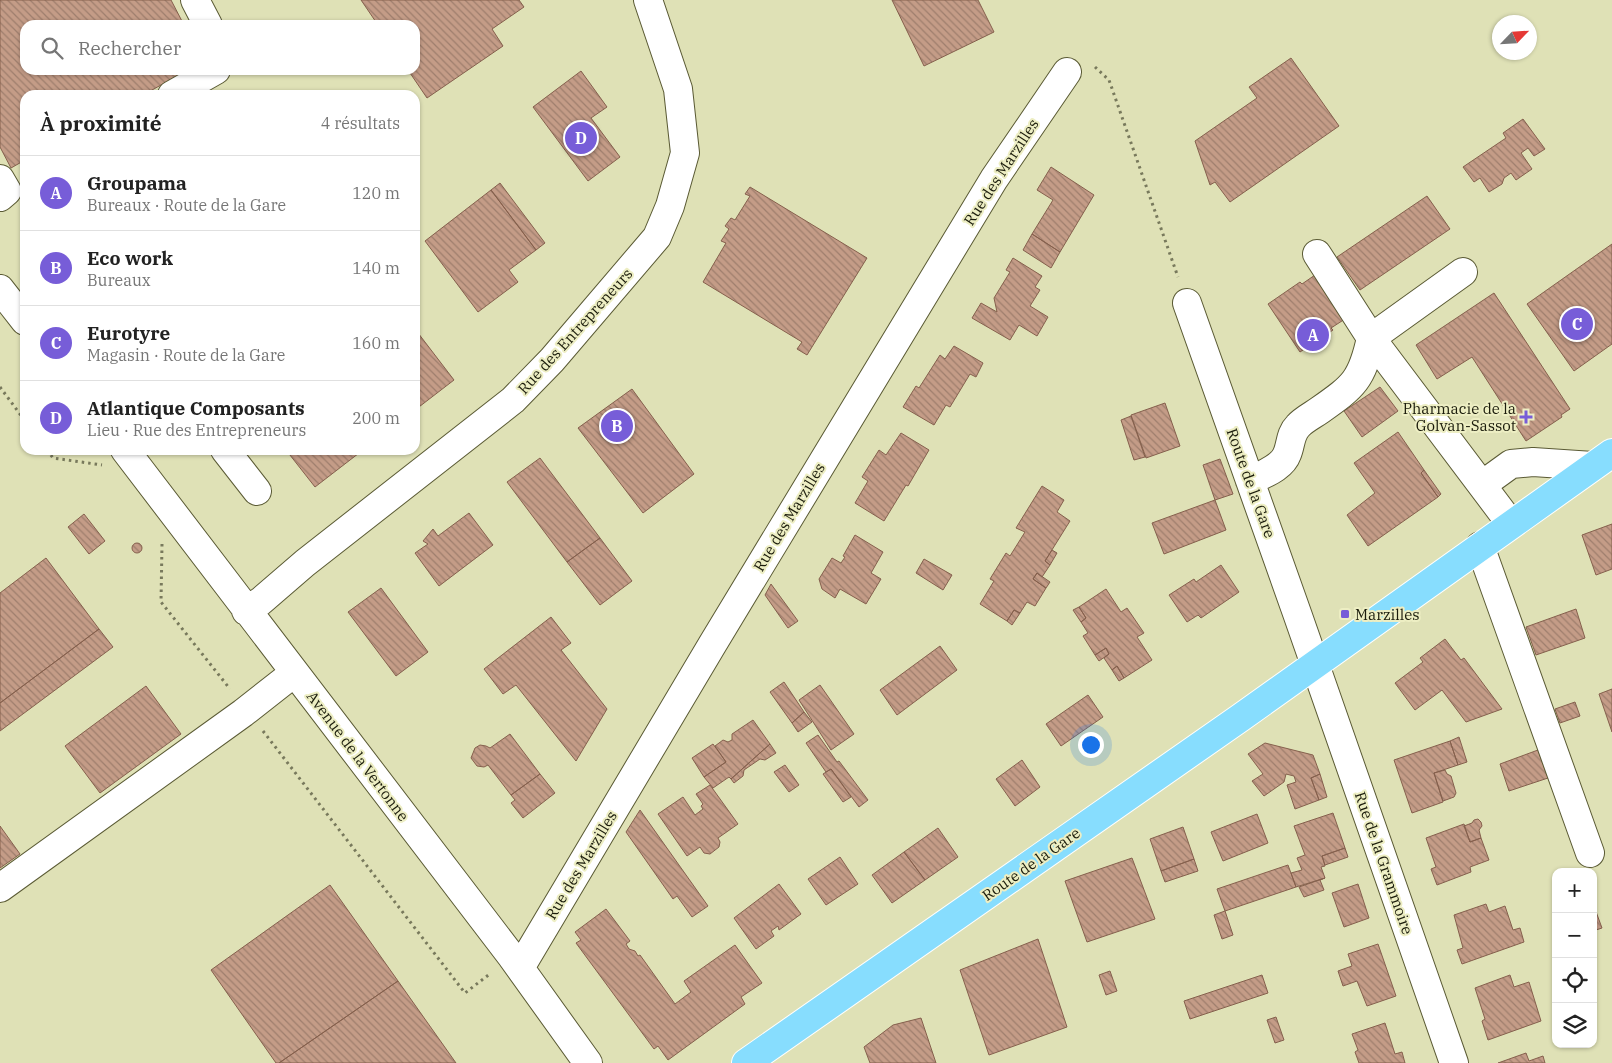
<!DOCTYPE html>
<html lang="fr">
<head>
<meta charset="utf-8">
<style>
  :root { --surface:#fff; --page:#f6f6f6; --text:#222; --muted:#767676; --line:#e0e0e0; --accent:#775dd8 }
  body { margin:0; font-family:"IBM Plex Serif",serif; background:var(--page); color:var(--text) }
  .controls { position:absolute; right:15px; bottom:15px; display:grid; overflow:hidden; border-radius:10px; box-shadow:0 1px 4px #0004 }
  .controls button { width:45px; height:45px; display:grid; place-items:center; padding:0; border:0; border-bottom:1px solid var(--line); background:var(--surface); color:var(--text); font:25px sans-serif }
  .compass { position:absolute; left:1492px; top:15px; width:45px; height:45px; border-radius:50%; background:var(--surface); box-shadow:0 1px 4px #0004; rotate:65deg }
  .you { position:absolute; left:1090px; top:744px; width:18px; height:18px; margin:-12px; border:4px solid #fff; border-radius:50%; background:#1a73e8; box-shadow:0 0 0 8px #1a73e833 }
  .badge { display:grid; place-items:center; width:32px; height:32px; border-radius:50%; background:var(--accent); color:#fff; font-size:16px; font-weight:700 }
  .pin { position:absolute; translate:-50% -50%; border:2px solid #fff; box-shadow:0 1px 5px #0006 }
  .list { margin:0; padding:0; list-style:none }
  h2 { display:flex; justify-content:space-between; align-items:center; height:65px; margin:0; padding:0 20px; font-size:21px }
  h2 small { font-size:16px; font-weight:400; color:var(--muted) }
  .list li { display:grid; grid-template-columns:32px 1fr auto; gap:15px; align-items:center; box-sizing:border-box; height:75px; padding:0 20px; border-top:1px solid var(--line) }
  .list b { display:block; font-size:19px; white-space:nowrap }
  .list p { margin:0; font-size:16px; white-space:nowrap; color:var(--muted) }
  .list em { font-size:16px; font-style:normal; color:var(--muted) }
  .icon { flex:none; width:28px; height:28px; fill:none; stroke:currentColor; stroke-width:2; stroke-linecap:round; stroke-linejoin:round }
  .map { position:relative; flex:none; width:1612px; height:1063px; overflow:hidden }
  .search { position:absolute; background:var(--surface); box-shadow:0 1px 4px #0004; left:20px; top:20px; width:400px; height:55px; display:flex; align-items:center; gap:12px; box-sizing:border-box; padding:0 18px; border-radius:15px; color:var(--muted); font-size:19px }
  .panel { position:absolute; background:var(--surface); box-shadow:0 1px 4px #0004; left:20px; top:90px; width:400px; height:365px; border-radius:15px }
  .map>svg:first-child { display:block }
  .building { fill:url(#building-back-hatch); stroke:#85604d }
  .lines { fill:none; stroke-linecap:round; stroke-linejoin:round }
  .minor-casing { stroke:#5a5a34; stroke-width:30 }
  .major-casing { stroke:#fff; stroke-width:30 }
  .path { stroke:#78795c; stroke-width:3; stroke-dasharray:2.5 4; stroke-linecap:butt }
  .minor { stroke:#fff; stroke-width:28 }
  .major { stroke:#87ddfe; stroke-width:28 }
  .poi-dot { fill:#775dd8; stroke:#edeec3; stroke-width:2 }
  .labels { text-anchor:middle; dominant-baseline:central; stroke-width:4; stroke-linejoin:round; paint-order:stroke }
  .street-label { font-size:15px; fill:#1b1c0c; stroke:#edeec3 }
  .poi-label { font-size:15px; fill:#1b1c0c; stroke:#edeec3; text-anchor:end }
</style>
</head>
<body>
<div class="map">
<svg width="1612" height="1063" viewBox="0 0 1612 1063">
  <defs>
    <pattern id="building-back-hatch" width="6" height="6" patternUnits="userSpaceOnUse" patternTransform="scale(1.25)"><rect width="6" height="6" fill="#c49c87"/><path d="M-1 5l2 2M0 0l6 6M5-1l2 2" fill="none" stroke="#9e7e6d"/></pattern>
  </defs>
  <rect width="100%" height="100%" fill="#dfe1b6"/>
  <!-- building -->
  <path class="building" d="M0 0H171L184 25H25V70H188L143 95H25V160L11 168 0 147Z
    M361 0H519L524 7 492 29 503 46 427 98 408 70H415V25H378Z
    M892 0H978L994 32 924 66Z
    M1291 58 1339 126 1230 202 1215 182 1210 185 1195 141 1257 98 1249 87Z
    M581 71 607 107 591 118 620 157 588 181 533 107Z
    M1523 119 1545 149 1534 156 1528 148 1521 153 1532 169 1516 180 1511 173 1504 178 1502 184 1489 192 1480 178 1474 182 1463 167 1506 138 1503 133Z
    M1051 167 1094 195 1060 252 1032 234 1053 200 1037 190Z
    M500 183 545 243 536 250 491 190Z
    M750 187 867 258 807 355 797 349 802 342 703 282 726 243 721 241 729 229 725 226 731 218 735 220 750 196 745 194Z
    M491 190 536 250 509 270 518 282 478 312 425 241Z
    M1427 196 1450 229 1360 290 1337 257Z
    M1032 234 1060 252 1051 268 1023 250Z
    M1612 244V344L1574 371 1527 304Z
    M1013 258 1042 276 1035 287 1040 290 1030 306 1048 317 1037 336 1019 325 1010 340 972 318 981 303 997 312 994 298 1010 272 1006 270Z
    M1315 275 1345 319 1331 328 1333 330 1300 352 1268 304 1300 282 1302 284Z
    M1494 293 1570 409 1561 415 1562 417 1526 441 1472 357 1437 379 1416 345Z
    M415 329 454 380 415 410Z
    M954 346 983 363 976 377 970 374 950 407 946 405 934 425 903 407 916 386 919 388 940 355 945 359Z
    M1380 387 1398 411 1362 437 1344 411Z
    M632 389 694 474 643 513 578 428Z
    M1165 403 1180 446 1146 458 1131 415Z
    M1131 416 1145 457 1134 460 1121 420Z
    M1398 432 1424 470 1421 473 1438 497 1368 546 1347 515 1375 493 1354 463Z
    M901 433 929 450 908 486 906 485 884 521 855 503 868 481 862 477 879 450 886 455Z
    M286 450H363L315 487Z
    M540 458 600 538 567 562 507 482Z
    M1220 459 1233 494 1215 500 1203 465Z
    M1424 470 1441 494 1438 497 1421 473Z
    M1042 486 1064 500 1057 512 1070 521 1045 561 1050 565 1042 577 1037 573 1033 579 1046 588 1035 606 1027 602 1020 613 1014 610 1007 621 980 604 994 581 990 579 1006 553 1010 556 1025 532 1016 528Z
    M1215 500 1226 530 1164 554 1152 523Z
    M469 513 493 545 439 586 415 553 428 544 423 541 433 529 438 536Z
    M84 514 105 541 89 554 68 527Z
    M1612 524V569L1596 575 1582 535Z
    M855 535 883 552 871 573 881 579 866 604 840 589 835 598 822 589 819 579 832 558 841 563 845 557 843 556Z
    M600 538 632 581 600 605 567 562Z
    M132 548a5 5 0 1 1 10 0a5 5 0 1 1-10 0Z
    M1052 550 1057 553 1050 565 1045 561Z
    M46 558 99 629 0 703V593Z
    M924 559 952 575 943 590 916 573Z
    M1221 565 1239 592 1201 618 1198 615 1187 622 1169 595 1194 579 1196 582Z
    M1037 573 1050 582 1046 588 1033 579Z
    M771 584 798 621 788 628 765 595Z
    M381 588 428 652 396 676 348 612Z
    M1106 589 1121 612 1127 608 1144 633 1137 637 1152 660 1124 678 1117 666 1112 670 1104 658 1109 654 1106 648 1095 655 1083 636 1088 633 1081 622 1086 618 1079 607Z
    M1079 607 1086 618 1081 622 1073 610Z
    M1576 609 1585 638 1536 655 1526 627Z
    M1014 610 1020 613 1012 625 1007 621Z
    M551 617 571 643 561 650 607 709 576 761 516 685 503 694 484 669Z
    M99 629 113 647 0 731V703Z
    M1445 639 1461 660 1464 658 1502 709 1466 722 1442 690 1415 710 1395 683 1423 662 1420 658Z
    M940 646 957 670 897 715 880 690Z
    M1106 648 1109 654 1099 661 1095 655Z
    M1117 666 1124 678 1119 681 1112 670Z
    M784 682 804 712 792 723 770 692Z
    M820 685 854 734 831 750 799 700Z
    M146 686 181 734 100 793 65 746Z
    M1612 689V732L1599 694Z
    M1088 695 1103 717 1061 746 1046 724Z
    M1575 702 1580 716 1560 723 1555 709Z
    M804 712 812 722 798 732 792 723Z
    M753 720 770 744 731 779 729 777 713 788 704 777 726 762 715 746 723 740 728 742 732 740V734Z
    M510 734 540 774 511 795 488 765 484 767 477 766 471 758 475 748 480 745 486 746 490 748Z
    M818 735 837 762 839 761 868 800 859 807 831 769 826 772 806 743Z
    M1459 737 1467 762 1458 765 1450 741Z
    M1450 741 1458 765 1434 773 1443 802 1412 813 1394 760Z
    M1265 743 1313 755 1320 774 1311 778 1319 800 1295 809 1287 785 1296 782 1294 776 1286 774 1284 782 1264 796 1252 781 1263 774 1248 754Z
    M713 744 726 762 704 777 692 758Z
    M770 744 776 753 765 760 760 759 744 770 743 776 734 783 731 779Z
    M1538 750 1548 778 1509 791 1500 764Z
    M1022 760 1040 787 1015 806 996 779Z
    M785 765 799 785 789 792 774 772Z
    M831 769 851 797 843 802 823 774Z
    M1445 770 1447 774 1451 776 1456 793 1454 797 1443 801 1434 773Z
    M540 774 555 793 523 818 511 803 515 800 511 795Z
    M1320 774 1327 797 1319 800 1311 778Z
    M710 785 738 824 718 838 720 842 719 847 710 854 704 853 700 847 687 856 658 814 683 797 695 815 703 809 701 806 703 804 696 794Z
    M640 810 708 906 692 917 677 896 673 899 626 832Z
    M1333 813 1345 848 1322 856 1325 866 1321 867 1325 878 1296 887 1291 873 1302 870 1297 858 1305 855 1294 826Z
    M1257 814 1268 843 1223 861 1211 832Z
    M1478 819 1481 822 1482 826 1479 830 1481 838 1470 842 1464 826 1472 823 1474 820Z
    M1464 824 1470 842 1481 838 1489 860 1470 867 1471 872 1437 885 1431 869 1436 867 1426 838Z
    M0 826 20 854 0 868Z
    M1183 827 1194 859 1161 871 1150 839Z
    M938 828 958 857 925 880 904 852Z
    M1345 848 1348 857 1325 865 1322 856Z
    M904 852 925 880 892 903 872 875Z
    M840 857 858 884 826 905 808 879Z
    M1132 858 1155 919 1087 942 1065 881Z
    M1194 859 1198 871 1165 882 1161 871Z
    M1288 865 1296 887 1225 911 1217 889Z
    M1325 878 1320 880 1324 890 1304 897 1299 887Z
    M779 884 801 914 779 930 778 926 771 931 774 936 756 949 734 918Z
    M1358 884 1369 918 1344 927 1332 893Z
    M330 885 398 981 279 1063H276L211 970Z
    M1486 904 1489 912 1505 906 1513 930 1520 928 1524 942 1462 964 1457 950 1463 948 1454 915Z
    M606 909 630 941 626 944 629 949 635 951 638 956 640 955 675 1004 691 992 684 981 735 945 762 983 741 997 745 1004 668 1060 658 1046 654 1049 576 943 581 940 575 932Z
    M1595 909 1602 928 1593 931V910Z
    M1225 911 1233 935 1222 939 1214 915Z
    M1038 939 1067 1027 989 1055 960 970Z
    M1378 944 1396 996 1367 1006 1357 981 1343 986 1338 971 1352 966 1348 954Z
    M1110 971 1117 991 1106 995 1099 975Z
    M1262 975 1268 993 1190 1019 1184 1001Z
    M1510 975 1514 987 1529 982 1541 1021 1488 1040 1482 1021 1485 1019 1475 988Z
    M398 981 456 1063H279Z
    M1276 1017 1284 1040 1275 1043 1267 1020Z
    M921 1018 936 1063H870L864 1047 893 1025Z
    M1385 1023 1395 1054 1402 1052 1405 1063H1359L1355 1052 1358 1050 1352 1034Z
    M1526 1053 1529 1061 1543 1056 1545 1063H1498Z"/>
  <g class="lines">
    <!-- minor casing -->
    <g class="minor-casing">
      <path id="minor" d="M195 0 208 25
        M172 95 216 70
        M0 179 7 191 0 197
        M1317 254 1371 338 1511 524
        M0 289 25 321
        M1187 303 1298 616 1454 1063
        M125 450 512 957 588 1063
        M225 450 257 491
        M1250 481C1263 474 1282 468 1287 454 1291 445 1290 434 1298 426 1303 420 1313 415 1320 410 1354 386 1362 380 1371 338L1463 272
        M1482 485 1511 464 1533 462 1593 466
        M1480 546 1590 853
        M246 611 261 601 305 563 513 400 552 360 657 237 670 206 685 153 678 89 648 0
        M0 888 243 713 294 673
        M520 968 712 645 994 179 1067 72"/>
    </g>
    <!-- major casing -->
    <g class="major-casing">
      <path id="major" d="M746 1063 1240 718 1612 453"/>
    </g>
    <!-- path -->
    <path class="path" d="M1095 67 1109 80 1178 277
      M0 387 25 421
      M47 450 53 458 102 465
      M162 544 161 602 230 689
      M263 731 465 993 491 973"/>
    <!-- minor -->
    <use href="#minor" class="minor"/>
    <!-- major -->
    <use href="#major" class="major"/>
  </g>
  <!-- markers -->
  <g class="poi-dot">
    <path d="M1523.5 409.5h5v5h5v5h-5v5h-5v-5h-5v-5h5z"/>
    <rect x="1340" y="609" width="10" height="10" rx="2.5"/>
  </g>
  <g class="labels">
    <!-- street labels -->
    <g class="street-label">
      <text transform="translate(1001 172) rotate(-57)">Rue des Marzilles</text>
      <text transform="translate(575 331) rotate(-48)">Rue des Entrepreneurs</text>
      <text transform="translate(1251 483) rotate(70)">Route de la Gare</text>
      <text transform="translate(789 517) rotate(-59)">Rue des Marzilles</text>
      <text transform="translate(358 756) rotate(53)">Avenue de la Vertonne</text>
      <text transform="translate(1384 863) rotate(71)">Rue de la Grammoire</text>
      <text transform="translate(1031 864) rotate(-35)">Route de la Gare</text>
      <text transform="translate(581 865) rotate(-59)">Rue des Marzilles</text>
    </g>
    <!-- poi labels -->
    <g class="poi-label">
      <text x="1516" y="408">Pharmacie de la<tspan x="1516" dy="17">Golvan-Sassot</tspan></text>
      <text x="1355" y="614" text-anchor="start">Marzilles</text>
    </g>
  </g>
</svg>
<div class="controls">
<button>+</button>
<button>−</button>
<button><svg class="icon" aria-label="locate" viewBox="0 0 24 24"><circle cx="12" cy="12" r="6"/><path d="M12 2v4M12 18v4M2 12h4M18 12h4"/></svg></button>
<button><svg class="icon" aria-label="layers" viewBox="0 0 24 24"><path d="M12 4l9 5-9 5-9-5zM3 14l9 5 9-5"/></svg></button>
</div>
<svg class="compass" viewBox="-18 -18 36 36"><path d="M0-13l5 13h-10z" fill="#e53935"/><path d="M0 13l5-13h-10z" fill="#767676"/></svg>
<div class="you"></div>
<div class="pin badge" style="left:1313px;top:335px">A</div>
<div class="pin badge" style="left:617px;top:426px">B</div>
<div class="pin badge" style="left:1577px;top:324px">C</div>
<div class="pin badge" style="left:581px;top:138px">D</div>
<div class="search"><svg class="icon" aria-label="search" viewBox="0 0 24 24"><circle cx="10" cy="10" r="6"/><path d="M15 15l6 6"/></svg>Rechercher</div>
<section class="panel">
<h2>À proximité<small>4 résultats</small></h2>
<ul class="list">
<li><span class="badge">A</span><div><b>Groupama</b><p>Bureaux · Route de la Gare</p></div><em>120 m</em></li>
<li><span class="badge">B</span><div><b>Eco work</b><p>Bureaux</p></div><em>140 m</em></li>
<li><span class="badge">C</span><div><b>Eurotyre</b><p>Magasin · Route de la Gare</p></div><em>160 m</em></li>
<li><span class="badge">D</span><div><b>Atlantique Composants</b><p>Lieu · Rue des Entrepreneurs</p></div><em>200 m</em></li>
</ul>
</section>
</div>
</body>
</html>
